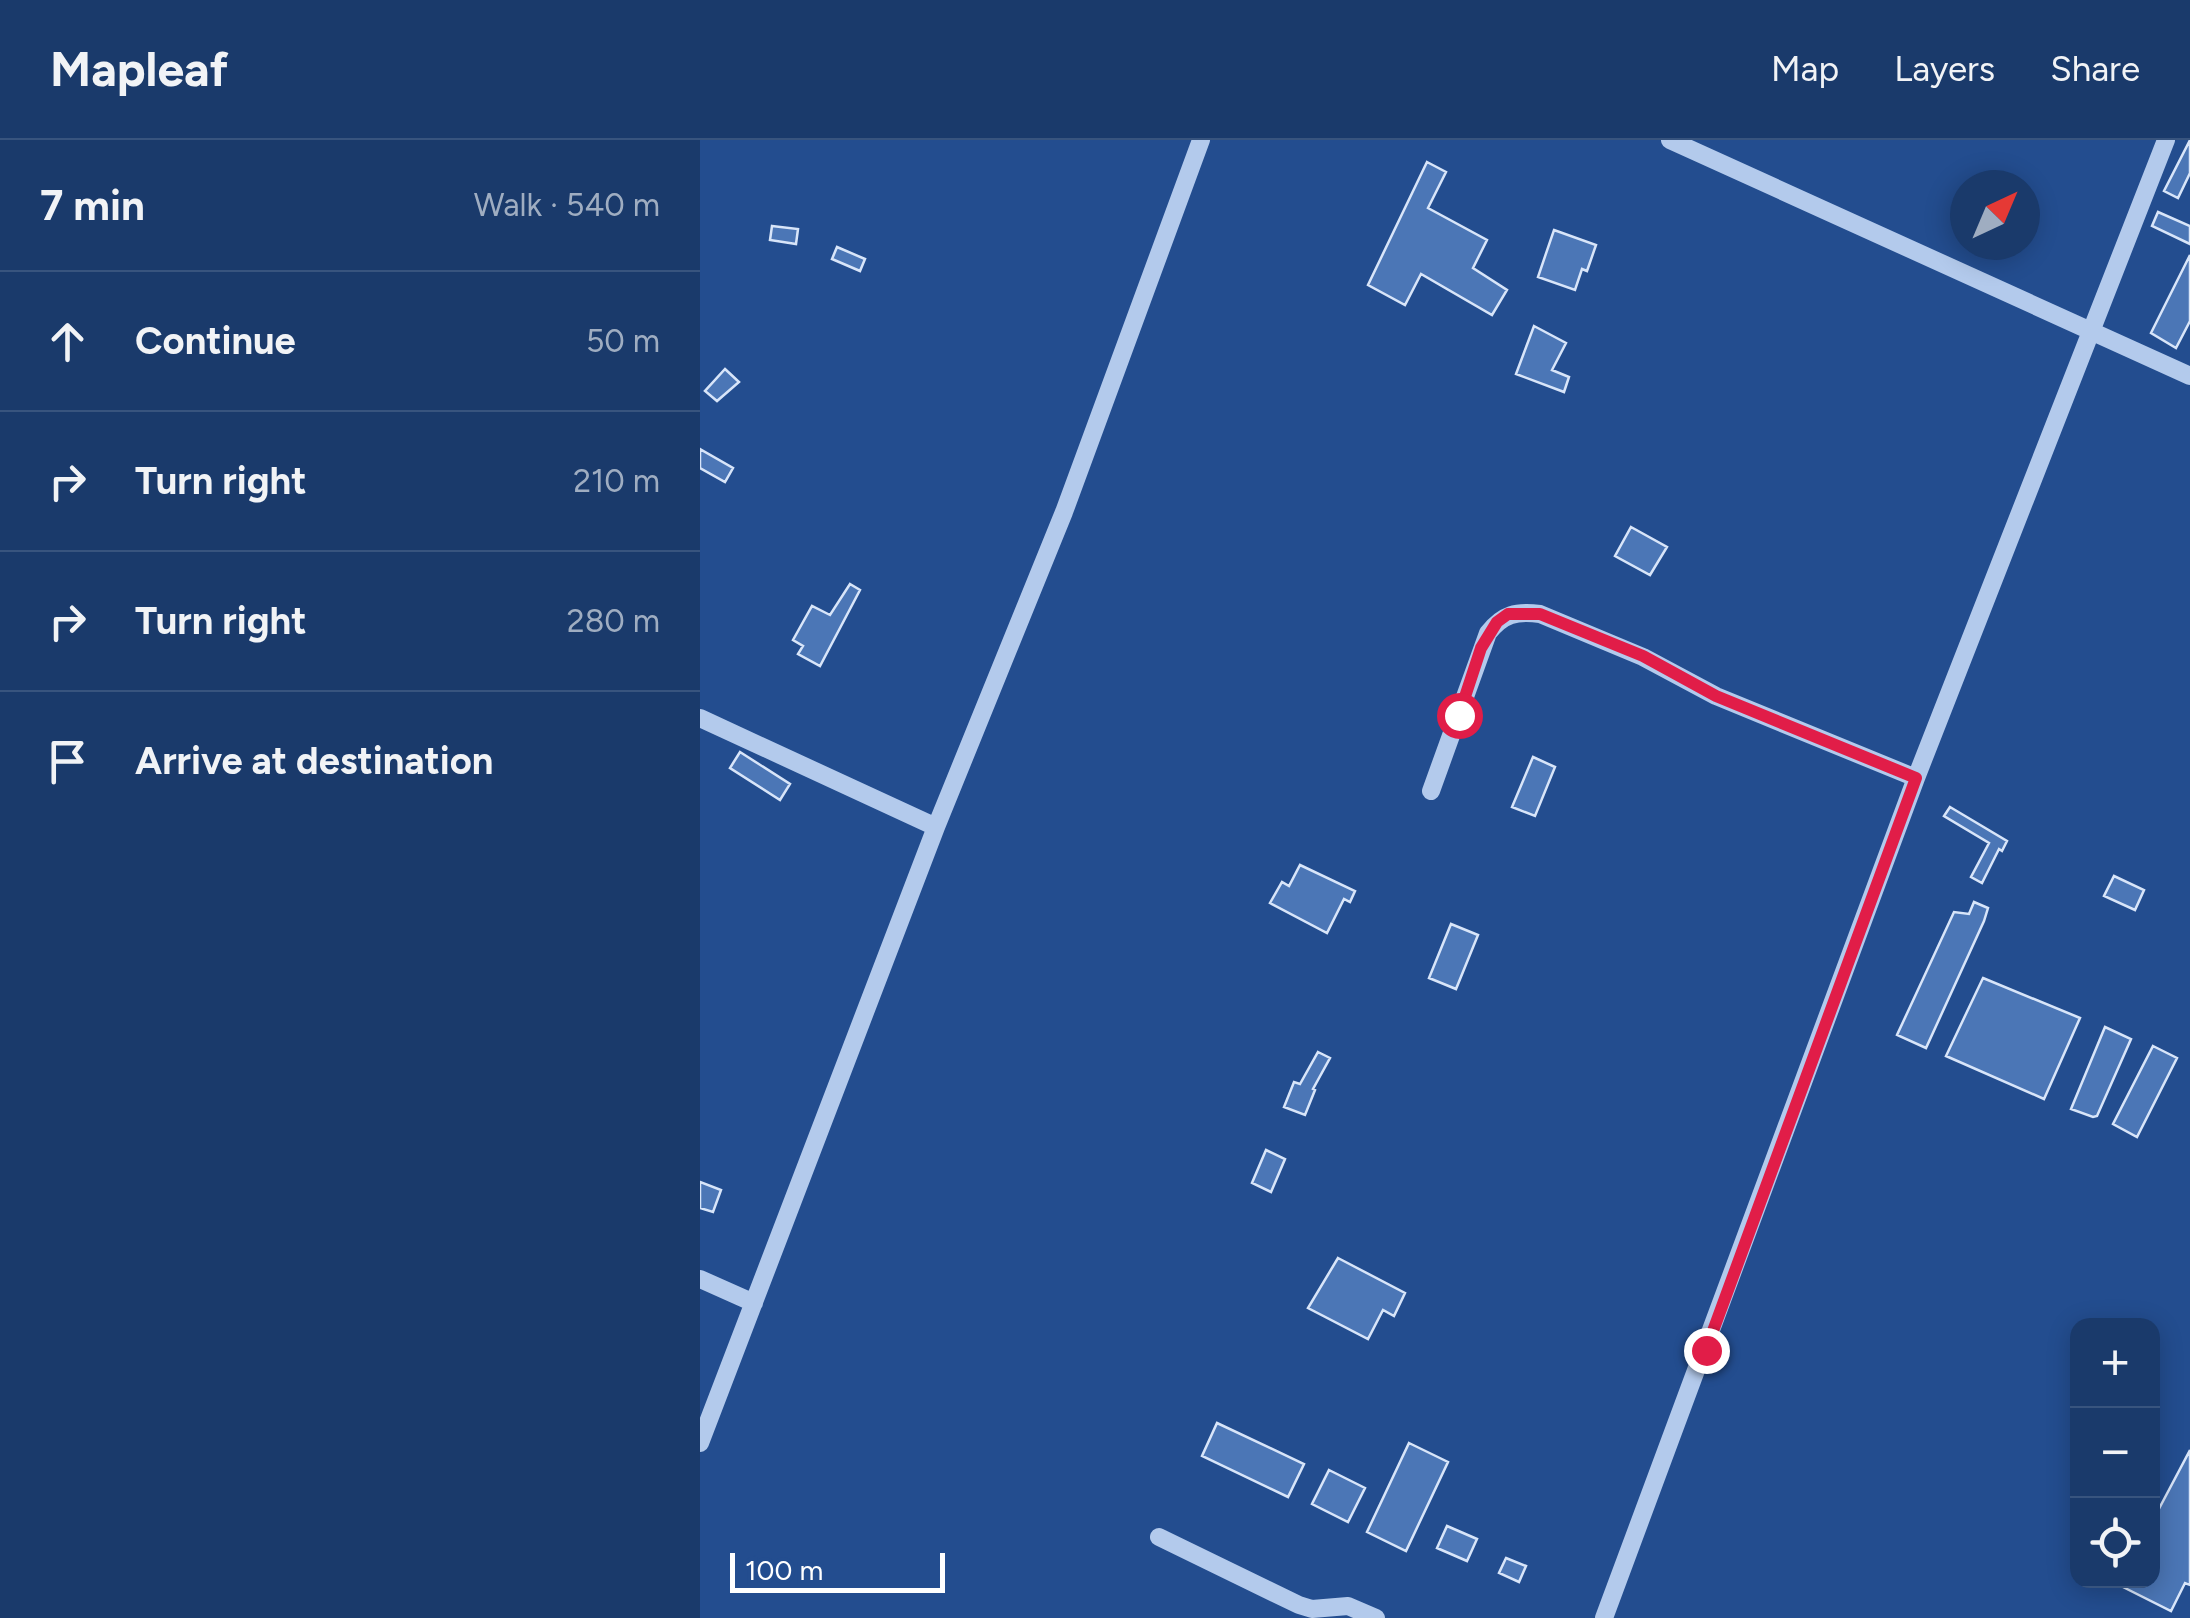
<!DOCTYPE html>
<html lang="en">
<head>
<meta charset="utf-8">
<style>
  :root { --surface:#1a3a6b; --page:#274573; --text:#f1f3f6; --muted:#9fadc1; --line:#38547e }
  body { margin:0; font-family:Figtree,sans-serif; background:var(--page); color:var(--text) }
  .controls { position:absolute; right:30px; bottom:30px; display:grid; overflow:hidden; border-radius:20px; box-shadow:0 5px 25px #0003 }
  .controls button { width:90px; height:90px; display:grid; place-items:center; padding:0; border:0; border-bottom:2px solid var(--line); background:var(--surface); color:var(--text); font:50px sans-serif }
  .compass { position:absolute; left:1250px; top:30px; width:90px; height:90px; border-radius:50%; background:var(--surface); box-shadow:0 5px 25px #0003; rotate:44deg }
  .scale { position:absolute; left:30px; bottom:25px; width:215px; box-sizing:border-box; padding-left:10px; border:5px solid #fff; border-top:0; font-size:28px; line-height:35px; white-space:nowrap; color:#fff; -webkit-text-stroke:8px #234d8f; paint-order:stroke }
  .stop { position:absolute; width:30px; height:30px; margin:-22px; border:8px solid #e11d48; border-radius:50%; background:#fff }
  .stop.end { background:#e11d48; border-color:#fff; box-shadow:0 2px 10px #0008 }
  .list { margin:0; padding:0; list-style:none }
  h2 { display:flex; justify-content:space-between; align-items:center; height:130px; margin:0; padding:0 40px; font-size:42px }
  h2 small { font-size:32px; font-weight:400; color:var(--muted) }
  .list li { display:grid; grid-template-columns:65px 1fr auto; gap:30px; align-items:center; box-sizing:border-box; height:140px; padding:0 40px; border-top:2px solid var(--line) }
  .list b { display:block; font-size:38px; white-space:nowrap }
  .list em { font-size:32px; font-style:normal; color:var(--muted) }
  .icon { flex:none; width:55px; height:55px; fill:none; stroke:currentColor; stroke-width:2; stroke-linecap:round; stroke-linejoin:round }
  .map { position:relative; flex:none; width:1490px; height:1478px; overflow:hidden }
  header { display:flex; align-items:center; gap:60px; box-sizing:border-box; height:140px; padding:0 50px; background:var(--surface); border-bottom:2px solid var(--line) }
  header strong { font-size:48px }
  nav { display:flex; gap:55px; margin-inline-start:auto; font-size:35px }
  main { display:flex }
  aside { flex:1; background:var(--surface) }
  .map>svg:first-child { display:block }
  .building { fill:#4b76b6; stroke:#d8e5f9; stroke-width:2.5 }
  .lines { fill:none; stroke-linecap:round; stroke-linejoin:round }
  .minor { stroke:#b3caec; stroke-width:18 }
  .route { stroke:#e11d48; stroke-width:12 }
</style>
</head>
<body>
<header>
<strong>Mapleaf</strong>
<nav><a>Map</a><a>Layers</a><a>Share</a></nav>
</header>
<main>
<aside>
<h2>7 min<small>Walk · 540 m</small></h2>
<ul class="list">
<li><svg class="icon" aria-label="ahead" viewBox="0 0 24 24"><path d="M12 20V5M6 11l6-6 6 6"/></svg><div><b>Continue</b></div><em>50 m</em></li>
<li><svg class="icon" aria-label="right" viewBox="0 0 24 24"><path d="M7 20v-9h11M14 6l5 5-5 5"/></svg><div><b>Turn right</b></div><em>210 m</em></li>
<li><svg class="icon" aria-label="right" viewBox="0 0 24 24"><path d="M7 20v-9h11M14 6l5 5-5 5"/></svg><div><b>Turn right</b></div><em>280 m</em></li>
<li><svg class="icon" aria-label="arrive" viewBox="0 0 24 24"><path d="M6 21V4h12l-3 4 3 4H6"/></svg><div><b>Arrive at destination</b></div></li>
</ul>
</aside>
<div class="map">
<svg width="1490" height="1478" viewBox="0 0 1490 1478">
  <rect width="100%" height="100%" fill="#234d8f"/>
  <!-- building -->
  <path class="building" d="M1490 0V33L1478 58 1464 51Z
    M727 22 746 32 728 68 787 100 773 128 807 150 792 175 721 134 705 165 668 145Z
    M1458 72 1490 86V104L1452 86Z
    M72 86 98 89 96 104 70 100Z
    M854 90 896 105 887 131 882 129 875 150 838 137Z
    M137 107 165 119 160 131 132 119Z
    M1490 115V181L1476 208 1451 193Z
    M834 186 866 203 852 230 869 237 864 252 816 234Z
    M25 229 39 242 17 261 5 251Z
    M0 309 33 328 25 342 0 328Z
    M931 387 967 407 950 435 915 416Z
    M150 444 160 450 120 526 98 514 103 506 93 500 112 466 130 475Z
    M40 612 90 644 80 660 30 628Z
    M833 617 855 627 835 676 812 667Z
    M1250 667 1307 701 1302 711 1299 709 1282 743 1271 737 1289 703 1244 676Z
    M600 725 655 751 650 762 644 759 627 793 570 763 582 742 589 746Z
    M1414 736 1444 750 1435 770 1404 756Z
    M1274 762 1288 768 1284 781 1226 908 1197 895 1254 772 1269 774Z
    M751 784 778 795 756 849 729 838Z
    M1283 838 1380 878 1344 959 1246 916Z
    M1405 887 1431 899 1397 976 1393 977 1371 969Z
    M1453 906 1477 918 1437 997 1413 984Z
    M618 912 630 918 613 949 615 950 605 975 584 967 594 942 600 944Z
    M566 1010 585 1019 571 1052 552 1043Z
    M0 1042 21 1050 13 1072 0 1068Z
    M638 1118 705 1153 694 1176 683 1170 668 1199 608 1168Z
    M517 1283 604 1324 588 1357 502 1316Z
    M709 1303 748 1322 706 1411 667 1392Z
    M1490 1310V1445L1485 1443 1471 1471 1409 1440H1452V1382Z
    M629 1330 665 1348 648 1382 612 1364Z
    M747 1386 777 1399 767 1421 737 1408Z
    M806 1418 826 1426 819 1442 799 1433Z"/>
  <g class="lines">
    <!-- minor -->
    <path class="minor" d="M970 0 1490 236
      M0 578 236 687
      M731 651 788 493C803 474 816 471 840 474L943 517 1016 556 1216 638
      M0 1139 54 1163
      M0 1303 236 687 364 372 501 0
      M459 1397 599 1465 612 1469 648 1466 676 1478
      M904 1478 1216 638 1466 0"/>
  </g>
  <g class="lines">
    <!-- route -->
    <path class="route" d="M759 575 781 508 797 482 808 474H840L943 516 1016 556 1216 638 1006 1210"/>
  </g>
</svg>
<div class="controls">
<button>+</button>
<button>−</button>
<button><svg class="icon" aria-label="locate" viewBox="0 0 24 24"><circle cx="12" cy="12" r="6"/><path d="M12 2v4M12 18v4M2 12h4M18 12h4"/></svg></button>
</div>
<svg class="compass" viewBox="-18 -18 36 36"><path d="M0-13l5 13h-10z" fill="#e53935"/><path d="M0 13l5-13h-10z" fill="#9fadc1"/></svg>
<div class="scale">100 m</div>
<div class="stop" style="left:759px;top:575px"></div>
<div class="stop end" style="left:1006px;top:1210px"></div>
</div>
</main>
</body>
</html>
